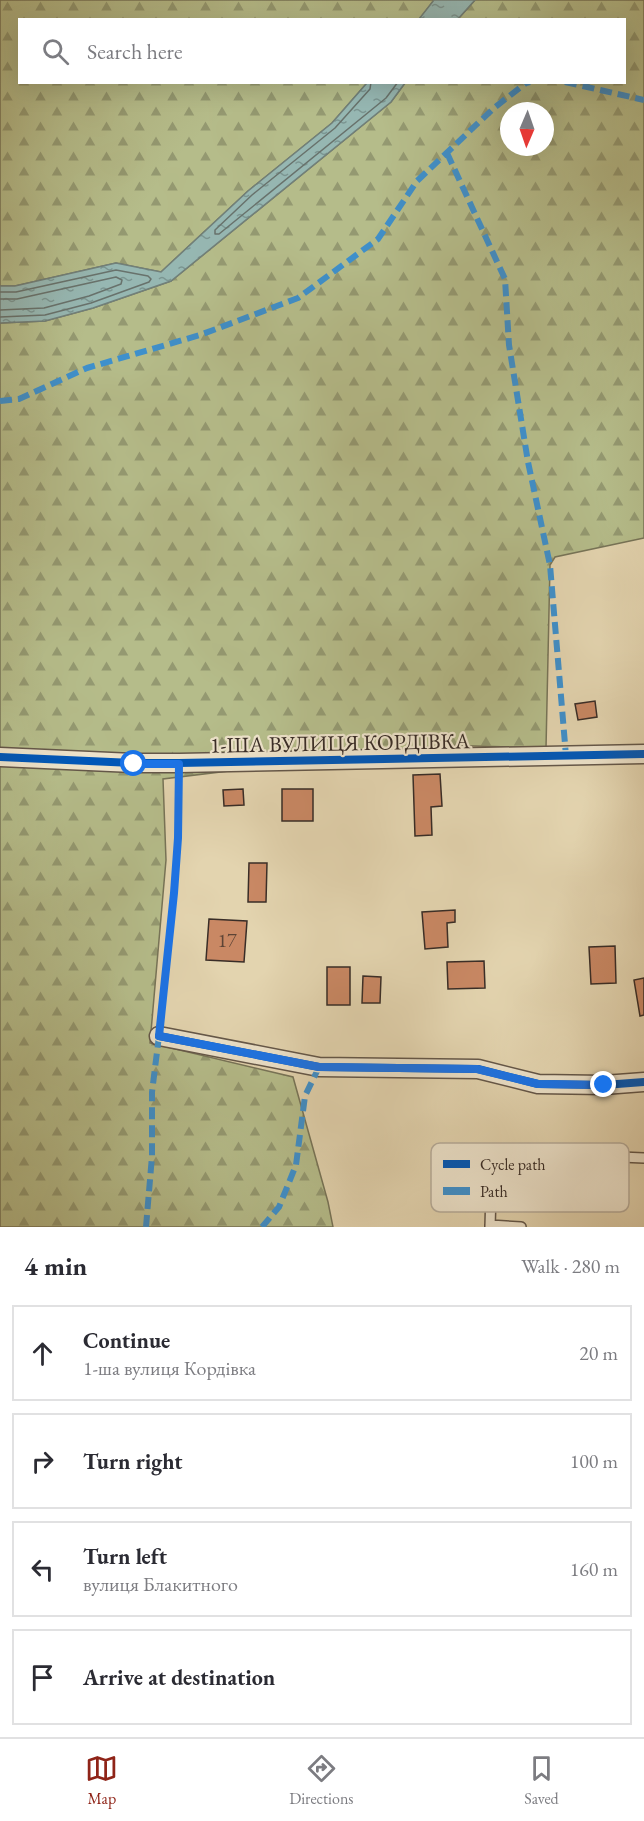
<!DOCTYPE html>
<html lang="en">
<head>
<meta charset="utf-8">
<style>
  :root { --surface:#fff; --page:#f2f2f3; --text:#2b2b33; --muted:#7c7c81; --line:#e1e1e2; --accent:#8f2418 }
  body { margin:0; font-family:"EB Garamond",serif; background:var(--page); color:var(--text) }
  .compass { position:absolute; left:500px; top:102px; width:54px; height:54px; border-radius:50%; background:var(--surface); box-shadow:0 6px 24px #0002; rotate:182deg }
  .stop { position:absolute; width:18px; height:18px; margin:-14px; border:4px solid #1a73e8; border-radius:50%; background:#fff }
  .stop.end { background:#1a73e8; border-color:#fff; box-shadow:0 2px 6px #0008 }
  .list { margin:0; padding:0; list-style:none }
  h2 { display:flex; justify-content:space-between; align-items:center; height:78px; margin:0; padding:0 24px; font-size:26px }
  h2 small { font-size:20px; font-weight:400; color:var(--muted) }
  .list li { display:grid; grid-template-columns:39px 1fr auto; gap:18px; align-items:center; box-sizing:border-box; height:96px; margin:0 12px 12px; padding:0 12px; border:2px solid var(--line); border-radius:0px }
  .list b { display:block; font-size:22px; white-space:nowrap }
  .list p { margin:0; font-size:20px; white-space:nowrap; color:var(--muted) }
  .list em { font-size:20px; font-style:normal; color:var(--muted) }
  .icon { flex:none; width:33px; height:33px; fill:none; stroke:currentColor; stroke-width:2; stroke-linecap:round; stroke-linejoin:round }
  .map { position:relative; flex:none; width:644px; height:1227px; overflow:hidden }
  .search { position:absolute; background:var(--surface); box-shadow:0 6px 24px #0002; left:18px; right:18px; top:18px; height:66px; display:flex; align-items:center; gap:15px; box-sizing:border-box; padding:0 21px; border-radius:0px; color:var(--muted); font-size:22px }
  .sheet { height:510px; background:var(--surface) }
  nav { display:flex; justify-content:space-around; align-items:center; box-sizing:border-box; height:84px; border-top:2px solid var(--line); background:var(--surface); font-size:16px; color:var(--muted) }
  nav a { display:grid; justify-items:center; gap:3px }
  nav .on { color:var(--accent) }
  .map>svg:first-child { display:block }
  .forest { fill:url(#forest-firs); stroke:#777458; stroke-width:1.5; fill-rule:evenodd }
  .water { fill:url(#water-ripples); stroke:#71807a; stroke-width:1.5 }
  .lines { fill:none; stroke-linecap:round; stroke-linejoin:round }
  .shore { stroke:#68726c; stroke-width:1.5 }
  .building { fill:#c98864; stroke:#392d27; stroke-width:1.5 }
  .lane-casing { stroke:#645749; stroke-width:12 }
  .street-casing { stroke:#645749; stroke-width:21 }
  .path { stroke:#392d27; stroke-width:4; stroke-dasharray:1.5 3; stroke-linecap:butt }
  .lane { stroke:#ede3cb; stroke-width:9 }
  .street { stroke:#ede3cb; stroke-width:18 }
  .quiet { stroke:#3e90cc; stroke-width:6; stroke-dasharray:12 6; stroke-linecap:butt }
  .cycleway-casing { stroke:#ede3cb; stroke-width:11 }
  .cycleway { stroke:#0057b8; stroke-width:8 }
  .route { stroke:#1a73e8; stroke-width:8 }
  .labels { text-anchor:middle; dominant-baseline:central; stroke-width:4.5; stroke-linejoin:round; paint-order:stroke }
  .number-label { font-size:20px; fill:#5d4436 }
  .street-label { font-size:22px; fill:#392d27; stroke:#ede3cb }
  .key { fill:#ede3cb; stroke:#b7ac9a; stroke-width:1.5 }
  .key-label { font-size:16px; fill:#392d27 }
</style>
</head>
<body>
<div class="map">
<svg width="644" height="1227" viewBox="0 0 644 1227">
  <defs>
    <pattern id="forest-firs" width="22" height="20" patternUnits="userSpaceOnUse" patternTransform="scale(1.5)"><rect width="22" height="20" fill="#b5bc8a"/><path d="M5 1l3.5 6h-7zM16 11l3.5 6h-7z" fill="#949971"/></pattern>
    <pattern id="water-ripples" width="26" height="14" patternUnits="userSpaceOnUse" patternTransform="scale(1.5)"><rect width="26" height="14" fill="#96b7b2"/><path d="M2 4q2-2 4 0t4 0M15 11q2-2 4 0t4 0" fill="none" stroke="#7b9591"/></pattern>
  </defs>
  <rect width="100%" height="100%" fill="#e3d4af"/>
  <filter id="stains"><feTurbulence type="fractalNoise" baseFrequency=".00333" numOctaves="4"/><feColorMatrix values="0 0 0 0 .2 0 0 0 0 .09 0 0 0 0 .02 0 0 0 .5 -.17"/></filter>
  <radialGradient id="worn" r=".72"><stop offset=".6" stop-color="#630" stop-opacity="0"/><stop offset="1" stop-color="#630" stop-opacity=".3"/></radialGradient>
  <!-- forest -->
  <path class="forest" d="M0 0H434L419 20H20V82L367 83 332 123 248 191 161 272 116 263 15 286H0Z
    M475 0H644V538L555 557 550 565 546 748 441 745 163 779 166 860 150 1043 293 1077 328 1202 333 1227H0V323L45 321 93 308 171 281 391 102 405 83 624 82V20L458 19ZM509 111H545V147H509Z"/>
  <!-- water -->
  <path class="water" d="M434 0H475L458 19H419Z
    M367 83H405L391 102 171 281 93 308 45 321 0 323V286H15L116 263 161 272 248 191 332 123Z"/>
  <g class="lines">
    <!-- shore -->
    <path class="shore" d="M371 82 370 89 335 128 252 195 215 230V234H219L386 98 398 82
      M0 292H16L116 270 148 276 151 279 149 282 91 303 45 315 0 317
      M0 299H17L116 277 122 280 121 284 89 296 44 308 0 310"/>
  </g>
  <!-- building -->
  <path class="building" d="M595 701 597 717 578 720 575 704Z
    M440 774 442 806 431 807 432 835 415 836 413 775Z
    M243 789 244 805 224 806 223 790Z
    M282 789H313V821H282Z
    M249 863H267L266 902H248Z
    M455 910V922L447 923 448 947 425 949 422 912Z
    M209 919 247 921 244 962 206 960Z
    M615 946 616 983 591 984 589 947Z
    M484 961 485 988 448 989 447 962Z
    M327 967H350V1005H327Z
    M363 976 381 977 380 1003H362Z
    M644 978V1015L640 1016 634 980Z"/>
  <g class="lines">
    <!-- lane casing -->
    <g class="lane-casing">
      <path id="lane" d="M490 1225 521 1227
        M490 1227 492 1158 507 1152 644 1158"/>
    </g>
    <!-- street casing -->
    <g class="street-casing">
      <path id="street" d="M0 757 133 763H179L644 754
        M159 1036 319 1067 478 1069 538 1084 604 1085 644 1082"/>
    </g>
    <!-- path -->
    <path class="path" d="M161 1020 174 893 178 838 179 779"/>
    <!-- lane -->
    <use href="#lane" class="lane"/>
    <!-- street -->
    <use href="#street" class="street"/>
    <!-- quiet -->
    <path class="quiet" d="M565 82 644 100
      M447 153 505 279 509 345 528 462 550 565 566 756
      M0 401 19 399 87 368 200 335 298 298 378 239 417 181 494 108 526 83 530 82
      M146 1227 152 1156V1092L159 1036
      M262 1227 279 1207 296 1165 305 1096 319 1067"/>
    <!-- cycleway casing -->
    <g class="cycleway-casing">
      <path id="cycleway" d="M0 757 133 763H179L644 754
        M159 1036 319 1067 478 1069 538 1084 604 1085 644 1082"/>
    </g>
    <!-- cycleway -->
    <use href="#cycleway" class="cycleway"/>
  </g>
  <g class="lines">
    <!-- route -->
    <path class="route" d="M134 764H179L178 838 174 893 159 1036 319 1067 477 1069 538 1084 604 1085"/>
  </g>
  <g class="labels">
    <!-- number labels -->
    <g class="number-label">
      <text x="227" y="940">17</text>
    </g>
    <!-- street labels -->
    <g class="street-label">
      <text transform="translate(340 743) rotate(-1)">1-ША ВУЛИЦЯ КОРДІВКА</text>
    </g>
  </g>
  <!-- legend -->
  <rect x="431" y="1143" width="198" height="69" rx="9" class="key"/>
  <rect x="443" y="1160" width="27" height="8" fill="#0057b8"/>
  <rect x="443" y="1187" width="27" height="8" fill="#3e90cc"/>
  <g class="key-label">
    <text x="480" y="1170">Cycle path</text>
    <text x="480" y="1197">Path</text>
  </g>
  <rect width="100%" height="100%" filter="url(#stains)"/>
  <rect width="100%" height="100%" fill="url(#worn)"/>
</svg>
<svg class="compass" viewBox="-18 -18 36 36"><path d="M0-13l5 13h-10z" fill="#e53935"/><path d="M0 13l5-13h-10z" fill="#7c7c81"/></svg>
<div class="stop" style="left:134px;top:764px"></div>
<div class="stop end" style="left:604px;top:1085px"></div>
<div class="search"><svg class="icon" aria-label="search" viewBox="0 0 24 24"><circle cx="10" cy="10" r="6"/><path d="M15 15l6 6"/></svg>Search here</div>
</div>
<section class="sheet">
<h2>4 min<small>Walk · 280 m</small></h2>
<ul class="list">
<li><svg class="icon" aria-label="ahead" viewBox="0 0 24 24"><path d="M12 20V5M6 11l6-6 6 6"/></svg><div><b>Continue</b><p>1-ша вулиця Кордівка</p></div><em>20 m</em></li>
<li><svg class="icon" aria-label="right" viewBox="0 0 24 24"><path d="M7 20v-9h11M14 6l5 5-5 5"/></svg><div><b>Turn right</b></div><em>100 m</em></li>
<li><svg class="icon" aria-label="left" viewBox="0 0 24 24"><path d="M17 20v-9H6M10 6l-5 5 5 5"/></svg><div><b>Turn left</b><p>вулиця Блакитного</p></div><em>160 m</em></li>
<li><svg class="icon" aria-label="arrive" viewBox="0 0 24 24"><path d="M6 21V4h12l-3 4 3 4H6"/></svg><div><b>Arrive at destination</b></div></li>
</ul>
</section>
<nav>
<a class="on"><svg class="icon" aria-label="map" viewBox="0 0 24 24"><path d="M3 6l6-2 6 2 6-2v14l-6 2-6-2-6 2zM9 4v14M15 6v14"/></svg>Map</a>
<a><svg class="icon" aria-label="directions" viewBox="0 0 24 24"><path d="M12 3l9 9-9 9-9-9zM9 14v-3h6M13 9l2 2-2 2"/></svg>Directions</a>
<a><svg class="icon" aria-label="saved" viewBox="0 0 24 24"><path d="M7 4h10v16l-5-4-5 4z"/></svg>Saved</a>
</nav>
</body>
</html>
